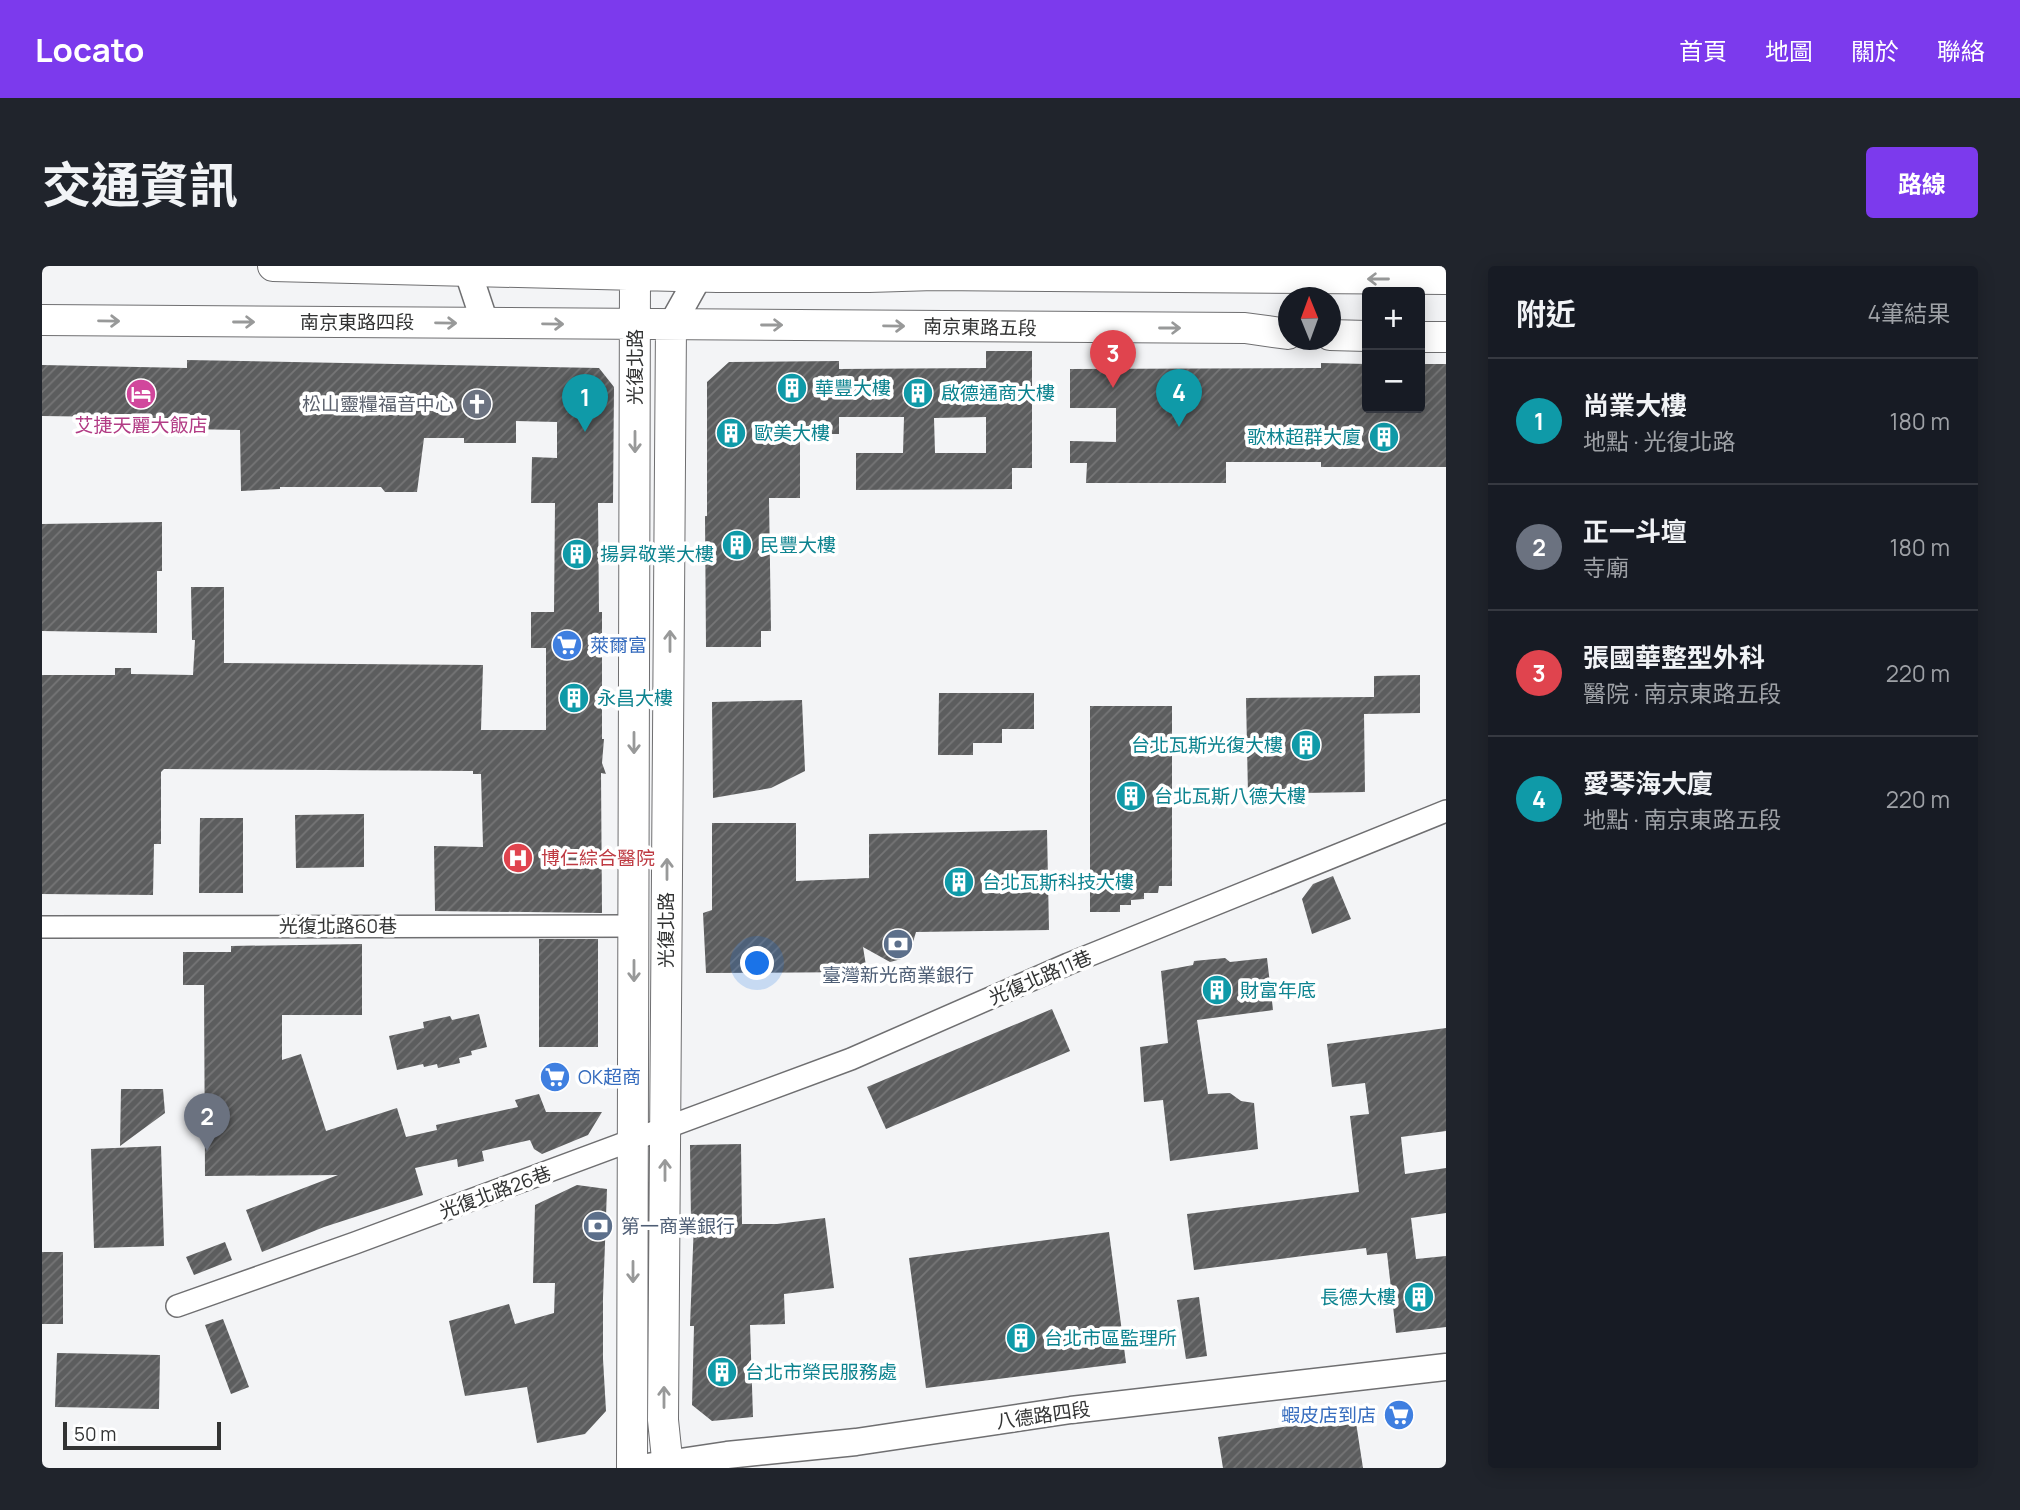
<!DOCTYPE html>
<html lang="zh-TW">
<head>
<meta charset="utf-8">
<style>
  :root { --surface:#171b24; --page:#20242c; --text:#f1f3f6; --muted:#9ea1a6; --line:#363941; --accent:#7c3aed }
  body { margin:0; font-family:Manrope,"Noto Sans TC",sans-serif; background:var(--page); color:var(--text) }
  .controls { position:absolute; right:21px; top:21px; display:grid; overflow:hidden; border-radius:7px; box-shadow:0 4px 18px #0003 }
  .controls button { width:63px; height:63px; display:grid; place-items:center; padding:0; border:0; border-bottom:2px solid var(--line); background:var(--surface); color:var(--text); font:35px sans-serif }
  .compass { position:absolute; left:1236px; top:21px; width:63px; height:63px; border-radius:50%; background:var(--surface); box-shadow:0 4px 18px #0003; rotate:359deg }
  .scale { position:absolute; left:21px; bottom:18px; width:158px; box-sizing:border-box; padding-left:7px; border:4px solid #323333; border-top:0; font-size:19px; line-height:24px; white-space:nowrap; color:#323333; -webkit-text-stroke:5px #fff; paint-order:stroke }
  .you { position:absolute; left:716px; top:698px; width:24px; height:24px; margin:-18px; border:5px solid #fff; border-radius:50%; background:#1a73e8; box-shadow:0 0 0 10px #1a73e833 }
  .badge { display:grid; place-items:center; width:46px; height:46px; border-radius:50%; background:var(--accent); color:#fff; font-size:23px; font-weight:700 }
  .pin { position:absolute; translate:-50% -58px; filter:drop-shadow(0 2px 4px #0008) }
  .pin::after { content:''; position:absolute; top:37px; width:24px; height:21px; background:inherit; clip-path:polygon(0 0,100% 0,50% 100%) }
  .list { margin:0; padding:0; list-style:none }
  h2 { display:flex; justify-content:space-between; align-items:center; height:91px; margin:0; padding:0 28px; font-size:30px }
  h2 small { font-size:23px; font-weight:400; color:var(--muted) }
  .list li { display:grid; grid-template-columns:46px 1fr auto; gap:21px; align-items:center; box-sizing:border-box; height:126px; padding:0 28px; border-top:2px solid var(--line) }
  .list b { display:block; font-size:26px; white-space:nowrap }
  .list p { margin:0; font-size:23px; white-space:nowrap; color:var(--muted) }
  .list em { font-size:23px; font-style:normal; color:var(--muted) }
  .map { position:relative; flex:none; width:1404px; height:1202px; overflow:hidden; border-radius:7px }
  header { display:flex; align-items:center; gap:42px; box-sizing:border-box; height:98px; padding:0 35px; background:var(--accent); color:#fff }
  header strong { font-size:33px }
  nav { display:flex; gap:38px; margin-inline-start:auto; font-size:24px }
  .intro { display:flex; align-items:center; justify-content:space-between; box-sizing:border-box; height:168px; padding:0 42px }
  h1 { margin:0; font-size:49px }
  .button { padding:18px 32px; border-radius:7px; background:var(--accent); color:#fff; font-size:24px; font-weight:700 }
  main { display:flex; gap:42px; padding:0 42px }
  aside { flex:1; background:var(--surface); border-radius:7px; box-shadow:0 4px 18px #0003 }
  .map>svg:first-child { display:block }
  .building { fill:url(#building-hatch); fill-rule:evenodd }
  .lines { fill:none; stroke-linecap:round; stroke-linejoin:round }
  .minor-casing { stroke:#6f6f71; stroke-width:24 }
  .tertiary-casing { stroke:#6f6f71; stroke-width:29 }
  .secondary-casing { stroke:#6f6f71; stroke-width:32 }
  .minor { stroke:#fff; stroke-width:21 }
  .tertiary { stroke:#fff; stroke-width:26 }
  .secondary { stroke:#fff; stroke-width:30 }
  .oneway { stroke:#989999 }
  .labels { text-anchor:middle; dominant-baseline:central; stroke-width:7; stroke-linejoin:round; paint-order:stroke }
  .street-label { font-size:19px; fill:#323333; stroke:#fff }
  .culture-label { font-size:19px; fill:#0d838f; stroke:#fff; text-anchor:start }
  .worship-label { font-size:19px; fill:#5b616d; stroke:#fff; text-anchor:end }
  .hotel-label { font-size:19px; fill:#b23c85; stroke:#fff }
  .shop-label { font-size:19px; fill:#366cbe; stroke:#fff; text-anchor:start }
  .health-label { font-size:19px; fill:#be3a42; stroke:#fff; text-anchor:start }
  .service-label { font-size:19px; fill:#4e5e75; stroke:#fff }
</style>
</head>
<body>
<header>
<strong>Locato</strong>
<nav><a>首頁</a><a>地圖</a><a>關於</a><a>聯絡</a></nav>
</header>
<div class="intro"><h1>交通資訊</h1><a class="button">路線</a></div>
<main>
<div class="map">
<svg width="1404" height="1202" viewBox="0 0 1404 1202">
  <defs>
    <pattern id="building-hatch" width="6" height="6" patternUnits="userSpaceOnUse" patternTransform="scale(1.75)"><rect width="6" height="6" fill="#5c5d5e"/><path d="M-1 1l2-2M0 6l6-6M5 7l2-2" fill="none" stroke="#767677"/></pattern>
  </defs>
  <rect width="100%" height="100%" fill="#f3f4f6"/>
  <!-- building -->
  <path class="building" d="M944 85H990V202H970V223L814 224V187H861L862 151H797V168H758V232H727L729 365H719V381H664L663 250H665V116L687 96 797 95V103L944 102ZM944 151V187H893L892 152Z
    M145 94 557 102 572 121 571 237H556L557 346H560V473H562L560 497 564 508 559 507 560 647 393 645 392 580 441 581 439 508H431V505L122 503 119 506V578H112L111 629 0 628V409H73V402H89V408L151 409 153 374H150L149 321H182V397L441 399 439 464H504V382H489V346H512L513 237H489L490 191 515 192V156L474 155V177H422V172H382L375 226H343L339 221H238V223L199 225 198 164 144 163V156L70 155V151L0 150V99L145 102Z
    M1279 97 1325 98V142H1378V98H1404V201H1279V196H1184V217H1044L1045 197H1028V175L1074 176V142H1028V103L1279 102Z
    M120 256V305H115V367L0 365V258Z
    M1378 409V447L1322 448 1323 526 1206 528 1204 432 1332 431V410Z
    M897 427H992V463H960V477H931V489H896Z
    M760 434 763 505 729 522 671 532 670 436Z
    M1048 440H1130V620H1117L1116 627H1102V633L1089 634V639H1078V646H1048Z
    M322 548V601L254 602 253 549Z
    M158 552H201V627H157Z
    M670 557H754V615L827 612V568L1005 564 1007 664 874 666 869 683 863 692 848 696 821 681 825 706 664 707 661 647 670 644Z
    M1291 610 1309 653 1270 668 1260 633 1271 618Z
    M497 673H556V781H497Z
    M320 678V749H240V794L259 788 284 865 355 842 364 871 395 864 394 859 476 841 473 834 497 828 504 846H560L546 869 500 888 492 883 488 874 440 885 442 895 416 901 415 893 373 902 381 929 282 961 220 986 204 944 296 909 163 910 162 719H141V686H189V680Z
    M1183 692 1188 696 1225 692 1231 744 1155 754 1166 828 1188 827 1199 835 1212 837 1216 883 1128 895 1121 834 1102 836 1098 781 1126 777 1119 705 1151 699 1152 695Z
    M1010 743 1028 785 844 863 825 821Z
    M437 748 445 781 429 785 430 789 417 792 418 797 396 802 395 798 382 801 381 798 355 804 347 770 382 762 381 756 408 750 410 754Z
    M1404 762V865L1359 871 1363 908 1404 902V947L1369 952 1374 993 1404 990V1061L1354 1067 1345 987 1325 989 1324 982 1152 1004 1145 948 1317 926 1308 850 1327 848 1323 817 1290 821 1285 778Z
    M79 823H121L123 847 78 880Z
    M699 878 700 958H735L783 952 792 1022 742 1028 743 1058 708 1059 711 1151 670 1155 650 1139 652 1060H648L652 956H649L648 879Z
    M119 880 122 980 52 982 49 883Z
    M535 919 565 923 561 1032V1093L564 1145 543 1168 495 1177 485 1121 423 1130 407 1055 467 1038 473 1058 512 1047 513 1017H491L493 939Z
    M1067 966 1084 1097 884 1122 867 992Z
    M183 976 190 994 152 1009 144 991Z
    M0 986H21V1058H0Z
    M1157 1031 1165 1090 1144 1093 1135 1034Z
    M181 1053 207 1121 189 1128 163 1059Z
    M15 1087 118 1089 117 1143 13 1141Z
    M1313 1150 1321 1202H1181L1176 1171Z"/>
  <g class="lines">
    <!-- minor casing -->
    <g class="minor-casing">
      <path id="minor" d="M0 661 592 660
        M135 1040 313 977 809 793 1026 698 1404 545"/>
    </g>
    <!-- tertiary casing -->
    <g class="tertiary-casing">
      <path id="tertiary" d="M424 0 443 57
        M629 60 657 10
        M598 1202 685 1189 814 1176 1029 1144 1404 1101"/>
    </g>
    <!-- secondary casing -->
    <g class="secondary-casing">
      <path id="secondary" d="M231 0 675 11H827L892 9 1404 13
        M0 54 1203 62 1246 68
        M1288 69 1325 70
        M1378 71H1404
        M590 1202 593 9
        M626 1202 621 1154 629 60"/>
    </g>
    <!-- minor -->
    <use href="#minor" class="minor"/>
    <!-- tertiary -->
    <use href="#tertiary" class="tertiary"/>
    <!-- secondary -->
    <use href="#secondary" class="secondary"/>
  </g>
  <!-- one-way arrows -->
  <defs><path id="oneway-shaft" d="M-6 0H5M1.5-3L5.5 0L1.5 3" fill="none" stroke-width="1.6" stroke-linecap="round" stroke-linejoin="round" transform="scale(1.75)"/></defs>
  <g class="oneway">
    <use href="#oneway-shaft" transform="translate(1336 13) rotate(-180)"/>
    <use href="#oneway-shaft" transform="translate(67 55) rotate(1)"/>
    <use href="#oneway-shaft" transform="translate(202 56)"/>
    <use href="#oneway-shaft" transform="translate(404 57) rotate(1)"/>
    <use href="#oneway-shaft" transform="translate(511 58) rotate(1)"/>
    <use href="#oneway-shaft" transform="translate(730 59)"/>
    <use href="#oneway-shaft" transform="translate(852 60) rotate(1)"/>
    <use href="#oneway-shaft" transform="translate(1128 62)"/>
    <use href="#oneway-shaft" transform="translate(593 176) rotate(90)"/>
    <use href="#oneway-shaft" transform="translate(628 375) rotate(-90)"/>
    <use href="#oneway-shaft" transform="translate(592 477) rotate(90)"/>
    <use href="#oneway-shaft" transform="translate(625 603) rotate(-90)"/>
    <use href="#oneway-shaft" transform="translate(592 705) rotate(90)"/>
    <use href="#oneway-shaft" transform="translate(623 904) rotate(-90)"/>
    <use href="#oneway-shaft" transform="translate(591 1006) rotate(90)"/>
    <use href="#oneway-shaft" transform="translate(622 1131) rotate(-90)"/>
  </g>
  <!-- icons -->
  <defs>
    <g id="building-disc" transform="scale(1.575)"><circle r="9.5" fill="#0f9aa8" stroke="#fff"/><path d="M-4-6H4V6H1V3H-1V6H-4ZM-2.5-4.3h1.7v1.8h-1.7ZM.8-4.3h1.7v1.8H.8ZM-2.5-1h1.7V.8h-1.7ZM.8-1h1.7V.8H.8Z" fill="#fff"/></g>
    <g id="hotel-disc" transform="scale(1.575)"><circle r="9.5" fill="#d1479c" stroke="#fff"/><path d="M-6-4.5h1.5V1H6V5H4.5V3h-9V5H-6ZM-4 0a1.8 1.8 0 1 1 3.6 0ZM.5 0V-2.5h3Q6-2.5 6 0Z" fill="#fff"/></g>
    <g id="church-disc" transform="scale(1.575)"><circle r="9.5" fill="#6b7280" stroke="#fff"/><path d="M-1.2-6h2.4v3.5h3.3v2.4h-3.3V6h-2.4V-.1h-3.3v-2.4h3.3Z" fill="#fff"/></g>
    <g id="supermarket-disc" transform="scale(1.575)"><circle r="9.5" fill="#3f7fe0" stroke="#fff"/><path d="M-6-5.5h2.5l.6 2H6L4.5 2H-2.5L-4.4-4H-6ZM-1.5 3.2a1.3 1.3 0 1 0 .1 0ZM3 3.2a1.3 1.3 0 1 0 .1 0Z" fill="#fff"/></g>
    <g id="hospital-disc" transform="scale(1.575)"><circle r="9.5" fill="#e0444e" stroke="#fff"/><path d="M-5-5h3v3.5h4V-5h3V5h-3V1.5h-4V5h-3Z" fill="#fff"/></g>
    <g id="bank-disc" transform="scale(1.575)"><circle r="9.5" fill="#5c6f8a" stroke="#fff"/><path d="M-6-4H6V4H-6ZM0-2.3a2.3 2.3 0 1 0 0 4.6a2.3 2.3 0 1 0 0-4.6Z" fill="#fff"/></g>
  </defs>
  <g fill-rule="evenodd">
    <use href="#building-disc" x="750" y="122"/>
    <use href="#building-disc" x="876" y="127"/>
    <use href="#hotel-disc" x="99" y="128"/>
    <use href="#church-disc" x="435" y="138"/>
    <use href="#building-disc" x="689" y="167"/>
    <use href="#building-disc" x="1342" y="171"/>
    <use href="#building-disc" x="695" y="279"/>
    <use href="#building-disc" x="535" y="288"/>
    <use href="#supermarket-disc" x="525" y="379"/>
    <use href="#building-disc" x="532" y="432"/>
    <use href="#building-disc" x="1264" y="479"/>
    <use href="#building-disc" x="1089" y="530"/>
    <use href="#hospital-disc" x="476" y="592"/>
    <use href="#building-disc" x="917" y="616"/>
    <use href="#bank-disc" x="856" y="678"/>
    <use href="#building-disc" x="1175" y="724"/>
    <use href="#supermarket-disc" x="513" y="811"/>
    <use href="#bank-disc" x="556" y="960"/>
    <use href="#building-disc" x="1377" y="1031"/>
    <use href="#building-disc" x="979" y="1072"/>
    <use href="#building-disc" x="680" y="1106"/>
    <use href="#supermarket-disc" x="1357" y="1149"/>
  </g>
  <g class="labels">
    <!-- street labels -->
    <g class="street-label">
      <text x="315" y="56">南京東路四段</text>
      <text transform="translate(938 61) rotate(1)">南京東路五段</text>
      <text transform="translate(593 101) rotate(-90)">光復北路</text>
      <text x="296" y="660">光復北路60巷</text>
      <text transform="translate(624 664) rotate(-90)">光復北路</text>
      <text transform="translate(998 711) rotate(-23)">光復北路11巷</text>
      <text transform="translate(453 926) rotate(-20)">光復北路26巷</text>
      <text transform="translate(1001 1149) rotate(-8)">八德路四段</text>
    </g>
    <!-- culture labels -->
    <g class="culture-label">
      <text x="773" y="122">華豐大樓</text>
      <text x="899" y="127">啟德通商大樓</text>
      <text x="712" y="167">歐美大樓</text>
      <text x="1319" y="171" text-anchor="end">歌林超群大廈</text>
      <text x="718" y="279">民豐大樓</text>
      <text x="558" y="288">揚昇敬業大樓</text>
      <text x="555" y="432">永昌大樓</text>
      <text x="1241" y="479" text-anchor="end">台北瓦斯光復大樓</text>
      <text x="1112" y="530">台北瓦斯八德大樓</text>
      <text x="940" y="616">台北瓦斯科技大樓</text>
      <text x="1198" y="724">財富年底</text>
      <text x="1354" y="1031" text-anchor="end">長德大樓</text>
      <text x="1002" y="1072">台北市區監理所</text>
      <text x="703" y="1106">台北市榮民服務處</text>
    </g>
    <!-- worship labels -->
    <g class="worship-label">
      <text x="412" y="138">松山靈糧福音中心</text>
    </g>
    <!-- hotel labels -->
    <g class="hotel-label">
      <text x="99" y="159">艾捷天麗大飯店</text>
    </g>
    <!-- shop labels -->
    <g class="shop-label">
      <text x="548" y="379">萊爾富</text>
      <text x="536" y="811">OK超商</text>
      <text x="1334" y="1149" text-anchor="end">蝦皮店到店</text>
    </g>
    <!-- health labels -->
    <g class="health-label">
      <text x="499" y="592">博仁綜合醫院</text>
    </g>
    <!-- service labels -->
    <g class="service-label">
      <text x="856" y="709">臺灣新光商業銀行</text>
      <text x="579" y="960" text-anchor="start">第一商業銀行</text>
    </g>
  </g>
</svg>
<div class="controls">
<button>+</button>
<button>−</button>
</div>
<svg class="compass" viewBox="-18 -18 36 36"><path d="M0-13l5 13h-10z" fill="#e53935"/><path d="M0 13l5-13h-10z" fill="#9ea1a6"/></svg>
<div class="scale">50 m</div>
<div class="you"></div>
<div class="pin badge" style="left:543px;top:166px;background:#0f9aa8">1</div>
<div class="pin badge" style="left:165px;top:885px;background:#6b7280">2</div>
<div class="pin badge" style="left:1071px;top:122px;background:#e0444e">3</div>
<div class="pin badge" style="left:1137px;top:161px;background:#0f9aa8">4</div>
</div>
<aside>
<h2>附近<small>4筆結果</small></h2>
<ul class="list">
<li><span class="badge" style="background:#0f9aa8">1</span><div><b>尚業大樓</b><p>地點 · 光復北路</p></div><em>180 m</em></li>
<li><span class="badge" style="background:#6b7280">2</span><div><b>正一斗壇</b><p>寺廟</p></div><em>180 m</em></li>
<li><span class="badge" style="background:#e0444e">3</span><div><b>張國華整型外科</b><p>醫院 · 南京東路五段</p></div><em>220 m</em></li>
<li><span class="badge" style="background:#0f9aa8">4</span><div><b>愛琴海大廈</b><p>地點 · 南京東路五段</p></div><em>220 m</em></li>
</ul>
</aside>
</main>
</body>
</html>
